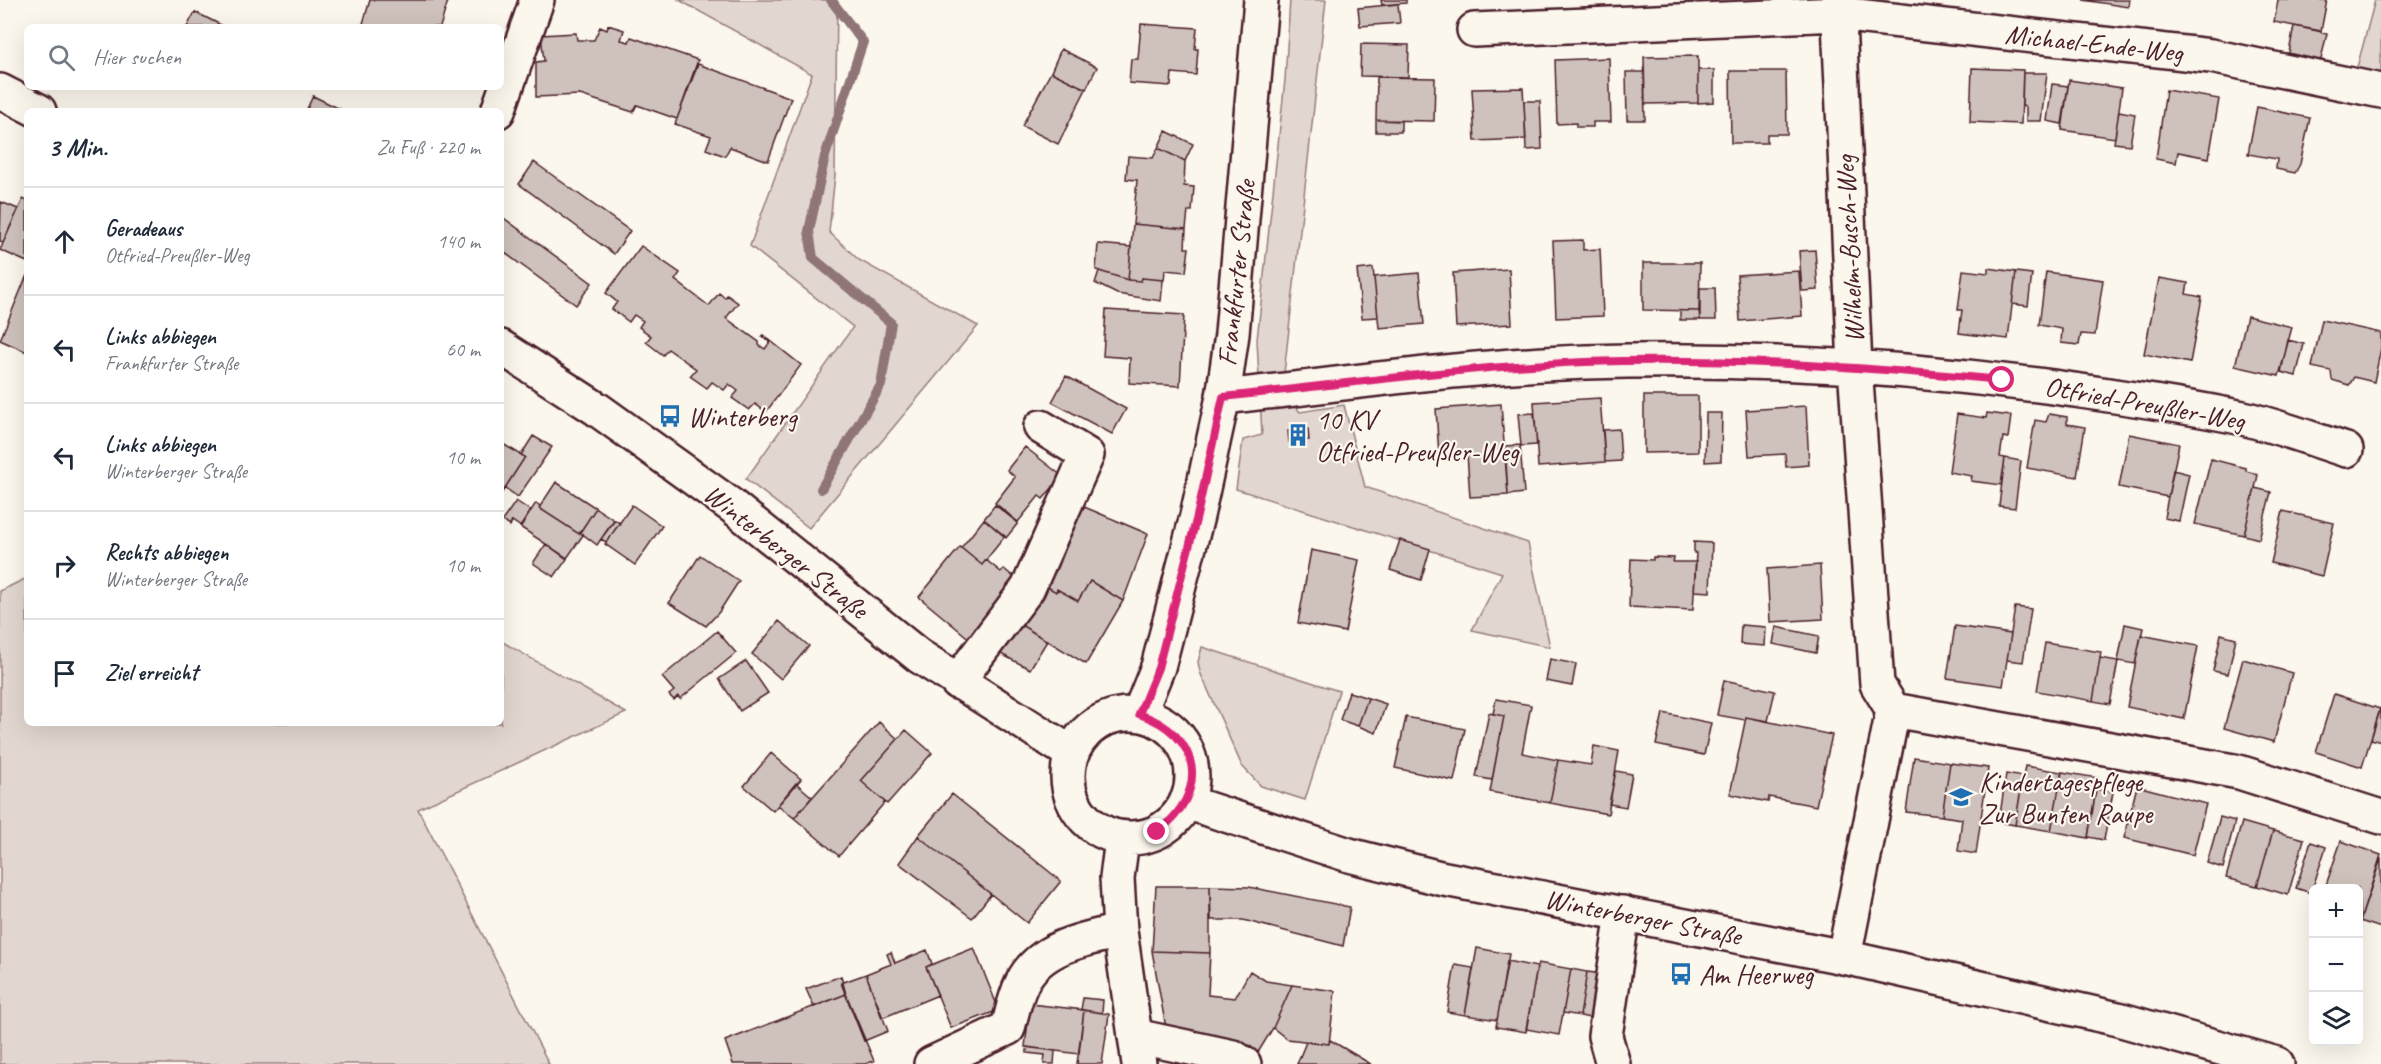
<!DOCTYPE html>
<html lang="de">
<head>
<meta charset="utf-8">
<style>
  :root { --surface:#fff; --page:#f2f2f3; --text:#1f2937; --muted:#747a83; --line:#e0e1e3 }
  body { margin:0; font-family:Caveat,sans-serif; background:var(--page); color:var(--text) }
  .controls { position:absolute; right:18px; bottom:18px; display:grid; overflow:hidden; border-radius:9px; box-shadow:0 6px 24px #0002 }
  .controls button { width:54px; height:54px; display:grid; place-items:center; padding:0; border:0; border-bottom:2px solid var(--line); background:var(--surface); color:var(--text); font:30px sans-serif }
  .stop { position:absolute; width:18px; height:18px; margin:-14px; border:4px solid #db2777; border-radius:50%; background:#fff }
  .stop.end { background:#db2777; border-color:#fff; box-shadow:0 2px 6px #0008 }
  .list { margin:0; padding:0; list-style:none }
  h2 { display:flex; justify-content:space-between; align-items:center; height:78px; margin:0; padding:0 24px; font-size:26px }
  h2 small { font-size:20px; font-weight:400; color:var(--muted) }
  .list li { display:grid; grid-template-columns:39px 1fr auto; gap:18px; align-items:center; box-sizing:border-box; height:108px; padding:0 24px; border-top:2px solid var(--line) }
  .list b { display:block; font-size:22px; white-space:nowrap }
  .list p { margin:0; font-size:20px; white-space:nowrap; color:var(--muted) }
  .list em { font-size:20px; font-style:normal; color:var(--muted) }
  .icon { flex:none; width:33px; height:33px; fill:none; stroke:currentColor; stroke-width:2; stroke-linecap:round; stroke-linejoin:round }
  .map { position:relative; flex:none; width:2381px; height:1064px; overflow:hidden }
  .search { position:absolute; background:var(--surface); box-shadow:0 6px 24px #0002; left:24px; top:24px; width:480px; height:66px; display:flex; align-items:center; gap:15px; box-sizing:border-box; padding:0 21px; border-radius:9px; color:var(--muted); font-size:22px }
  .panel { position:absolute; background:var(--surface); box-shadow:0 6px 24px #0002; left:24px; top:108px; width:480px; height:618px; border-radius:9px }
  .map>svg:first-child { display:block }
  .green { fill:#e2d7d0; stroke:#967b7e; stroke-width:1.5 }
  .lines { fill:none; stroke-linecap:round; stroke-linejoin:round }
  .stream { stroke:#907477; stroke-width:10 }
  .building { fill:#cfc2bc; stroke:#4a1f2b; stroke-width:1.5 }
  .minor-casing { stroke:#4a1f2b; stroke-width:38 }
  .major-casing { stroke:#4a1f2b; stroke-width:38 }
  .minor { stroke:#fbf7ec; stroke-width:33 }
  .major { stroke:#fbf7ec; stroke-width:33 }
  .route { stroke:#db2777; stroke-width:8 }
  .labels { text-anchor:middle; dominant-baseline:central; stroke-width:4.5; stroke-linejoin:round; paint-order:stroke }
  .street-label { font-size:28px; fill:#4a1f2b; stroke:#fbf7ec }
  .poi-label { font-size:28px; fill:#4a1f2b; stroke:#fbf7ec; text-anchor:start }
</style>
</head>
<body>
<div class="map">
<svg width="2381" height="1064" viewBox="0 0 2381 1064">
  <rect width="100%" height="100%" fill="#fbf7ec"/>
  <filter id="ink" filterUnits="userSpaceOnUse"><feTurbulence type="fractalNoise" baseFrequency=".0167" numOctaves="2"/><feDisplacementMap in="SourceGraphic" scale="12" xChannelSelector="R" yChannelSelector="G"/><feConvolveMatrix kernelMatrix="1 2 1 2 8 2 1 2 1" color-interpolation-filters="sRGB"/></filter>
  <g filter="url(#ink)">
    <!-- green -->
    <path class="green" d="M679 0H837L835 175 829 232 859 260 978 326 809 528 746 479 853 327 750 246 812 74Z
      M1290 0H1326L1282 391 1300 412 1344 405 1365 487 1528 543 1550 647 1472 630 1502 573 1236 489 1243 440 1262 435 1257 340 1285 80Z
      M2375 0H2381V80L2355 75Z
      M27 578V723H501V641L626 713 418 809 549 1064H0V591Z
      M1202 647 1339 691 1305 800 1261 786 1242 766 1200 672 1198 662Z"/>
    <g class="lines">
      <!-- stream -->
      <path class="stream" d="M821 489 881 385 891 323 813 258 809 231 825 156 863 42 831 0"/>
    </g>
    <!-- building -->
    <path class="building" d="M370 0H446L448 1 440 27H362Z
      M1381 0H1406V3L1382 5Z
      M2083 0H2129L2128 7Z
      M2278 0H2327L2321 31 2274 22Z
      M1398 4 1400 23 1360 26 1358 8Z
      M195 12 225 27H187Z
      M1141 24 1197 28 1195 49H1198L1196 75 1172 73 1171 86 1129 83 1131 59H1138Z
      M608 25 624 30 621 40 629 42 631 37 698 60 677 119 637 105 633 112 580 95 536 97V62L544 61 541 35 576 33 577 40H594L600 27 607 30Z
      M2294 26 2327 33 2320 64 2288 58Z
      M1361 44 1409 45 1408 77 1360 76Z
      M1061 49 1097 67 1086 89 1051 72Z
      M1698 56V103L1645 104 1644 57Z
      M1609 58 1611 122H1593V127H1576V123L1557 124 1555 60Z
      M698 64 791 98 768 161 730 147 725 156 706 149 711 136 675 124Z
      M1972 68 2023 70 2021 124 1970 122Z
      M1698 70H1714V102L1698 103Z
      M1730 71H1786L1787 134H1767V143H1731Z
      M1051 72 1086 89 1058 144 1022 126Z
      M1626 72H1644L1645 120H1627Z
      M2023 73H2047L2041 121H2026V107L2022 106Z
      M1377 77 1435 78 1434 121 1376 120Z
      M2069 80 2122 88 2115 138 2062 130Z
      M2052 84 2068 86 2062 124 2047 121Z
      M1523 88 1526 139 1475 141 1472 89Z
      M2166 90 2219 99 2209 158 2178 152 2176 163 2156 159Z
      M313 96 344 111H306Z
      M1524 101H1540L1542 149 1526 150Z
      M2257 107 2310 118 2300 164 2295 173 2276 169 2277 159 2248 154Z
      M2119 111 2135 114 2130 145 2114 143Z
      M1376 120 1401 121V132H1376Z
      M1166 131 1193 144 1185 161 1158 148Z
      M1158 148 1185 161 1184 186 1194 187 1192 211H1188L1186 229 1133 224 1137 180 1126 179 1128 156 1153 158Z
      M534 162 630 231 614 254 519 184Z
      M23 199 27 201V262L0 250Z
      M1 202 18 209 3 243 0 242Z
      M501 216 592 283 576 305 501 250Z
      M1133 224 1186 229 1185 248H1189L1186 272 1165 270 1164 280 1142 278 1141 281 1128 280Z
      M1583 240V250L1600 249 1603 316 1556 318 1553 241Z
      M1098 244 1131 247 1128 280 1096 270Z
      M641 246 680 273 675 280 709 306 719 293 725 298 727 295 738 303 726 318 759 342V345L765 349 770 342 762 337 763 335 801 365 766 412 755 404 749 410 732 398 738 391 729 384 724 390 712 382 707 388 690 376 696 369 668 349 663 355 646 342 651 336 639 327 643 321 634 315 629 322 612 309 617 302 606 293Z
      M1815 250 1818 290 1802 291 1799 251Z
      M1643 263H1700L1699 311 1643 310Z
      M1373 268 1378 317 1362 318 1357 270Z
      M1988 268 2016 272 2008 339 1959 333 1962 310H1958L1963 270 1988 273Z
      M1509 269 1512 324 1456 327 1453 273Z
      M1099 271 1128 280 1141 281 1142 278 1163 280 1161 301 1117 294 1095 283Z
      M1799 271 1802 316 1740 321 1737 275Z
      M2016 272 2032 274 2028 306 2012 304Z
      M2046 272 2103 280 2095 335 2081 334 2079 345 2061 343 2062 329 2039 325Z
      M1419 273 1424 324 1379 328 1374 277Z
      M27 275V352L0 340Z
      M2159 278 2188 283 2186 294 2202 297 2190 363 2144 354Z
      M1700 288H1715L1716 320H1700Z
      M1106 310 1184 315 1180 386 1129 383 1130 358 1103 356Z
      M1680 311H1699L1700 320H1680Z
      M2247 316 2292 327 2279 376 2235 366Z
      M2322 320 2381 333V348L2374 382 2354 377 2349 385 2332 380 2331 371 2312 367Z
      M2288 340 2304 344 2296 376 2281 372Z
      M1066 376 1126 409 1112 434 1052 402Z
      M1644 396H1698V452L1644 453Z
      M1600 398 1605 462 1538 467 1534 402Z
      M1501 404 1508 495 1470 497 1467 454 1439 456 1436 409Z
      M1806 406 1809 465 1786 467 1785 454 1749 456 1746 410Z
      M1534 413 1537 445 1521 446 1518 414Z
      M1706 413H1722L1721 461 1705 462Z
      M1987 413 2011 416 2008 438 2003 437 2000 457 2005 458 2001 485 1971 481 1972 476 1949 472 1957 414 1986 418Z
      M2049 414 2067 417V424L2085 427 2077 477 2027 468 2035 420 2046 422Z
      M1308 429 1309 440 1289 442 1288 431Z
      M1619 429 1621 461 1605 462 1603 430Z
      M2129 434 2179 444 2168 497 2119 487Z
      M533 436 552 447 518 497 505 488 525 457 521 455Z
      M501 443 525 457 501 494Z
      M1520 445 1524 493 1508 495 1505 446Z
      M1025 447 1062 476 1043 499 1039 496 1018 522 995 503 1015 477 1007 470Z
      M2005 458 2021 461 2015 508 1999 506Z
      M2211 459 2246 468V471L2258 475 2244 535 2195 524Z
      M2173 470 2189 474 2179 521 2164 518Z
      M556 482 596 508 579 534 539 508Z
      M2255 488 2271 492 2259 539 2244 535Z
      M516 501 531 511 521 527 512 521 510 526 502 521Z
      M536 503 540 506 539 508 579 534 580 532 583 535 567 558 520 527Z
      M632 505 662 526 635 565 605 544Z
      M995 505 1018 523 1006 538 984 519Z
      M1082 506 1148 534 1123 601 1090 581 1078 601 1057 589 1056 592 1044 585 1058 568Z
      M596 508 614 520 597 545 580 532Z
      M2283 511 2334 523 2322 576 2271 563Z
      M984 519 1005 536 982 565 961 548Z
      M615 520 620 523 606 542 601 539Z
      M1400 540 1430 549 1421 580 1390 570Z
      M1694 542 1712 543 1710 592 1694 591 1696 553H1694Z
      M546 544 567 559 554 577 533 563Z
      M960 547 982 565 986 560 1001 572 1004 569 1021 583 972 641 919 597Z
      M1311 550 1359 560 1345 632 1298 623Z
      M700 555 739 581 719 612 706 626 669 603Z
      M1653 557 1674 558 1673 562H1696L1693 610 1629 607 1631 559 1653 560Z
      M1820 565 1823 619 1770 622 1767 569Z
      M1090 581 1123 601 1086 664 1021 625 1044 585 1056 592 1057 589 1078 601Z
      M2015 607 2031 609 2023 662 2007 660Z
      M1016 619 1021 625 1047 641 1030 669 993 650Z
      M779 621 809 646 781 679 752 654Z
      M2125 624 2143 628 2135 664 2118 661Z
      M1741 625 1766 627 1765 646 1740 644Z
      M1955 626 2011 634 2003 686 1947 678Z
      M1776 627 1819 636 1816 653 1773 644Z
      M717 631 736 653 680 699 678 696 674 700 669 695 674 691 662 677Z
      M2221 634 2236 638 2228 674 2213 671Z
      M2141 635 2198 646 2184 719 2127 707Z
      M2045 643 2101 652 2093 701 2037 691Z
      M2100 658 2118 661 2110 704 2093 701Z
      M1550 659 1576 664 1572 686 1546 681Z
      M2243 659 2292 673 2274 742 2224 728Z
      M746 661 768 693 740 711 719 679Z
      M1724 680 1775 691 1768 721 1746 717 1745 720 1717 715Z
      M1349 692 1368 698 1358 726 1340 720Z
      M2334 694 2380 709 2362 767 2316 752Z
      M1368 698 1386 704 1376 733 1358 726Z
      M1496 699 1531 705 1522 753 1558 760 1550 803 1490 792 1504 716 1493 714Z
      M2381 707V742L2371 739Z
      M1489 713 1504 716 1492 780 1476 777Z
      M1663 713 1711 723 1704 755 1656 745Z
      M1406 717 1465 729 1454 781 1395 768Z
      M1746 717 1832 735 1816 806 1769 797 1768 802 1730 794Z
      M879 722 898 739 861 781 885 802 839 856 794 818Z
      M906 730 932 753 887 804 861 781Z
      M1594 746 1619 751 1608 814 1550 803 1558 760 1591 765Z
      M771 753 801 779 773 811 744 786Z
      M1914 757 1950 763 1942 816 1906 812Z
      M1950 763 1988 768 1976 854 1958 851 1962 819 1942 816Z
      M2025 766 2062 772 2051 831 2015 825Z
      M1616 771 1632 774 1626 807 1609 804Z
      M2062 772 2098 778 2088 838 2051 831Z
      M2006 774 2023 777 2015 825 1999 822Z
      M796 783 812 797 794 818 778 805Z
      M2137 786 2206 804 2193 855 2124 838Z
      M2096 789 2113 792 2104 840 2088 837Z
      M952 794 1061 881 1027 923 918 836Z
      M2220 817 2235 821 2223 868 2207 863Z
      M2242 822 2273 831 2257 886 2226 878Z
      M2273 831 2304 839 2288 895 2257 886Z
      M918 836 991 894 972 918 899 863Z
      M2341 841 2381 855 2360 921 2358 888H2325Z
      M2311 842 2326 847 2311 893 2296 888Z
      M2381 858V928L2360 921Z
      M1156 886H1210V953L1152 951Z
      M1210 886 1249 887 1350 907 1343 946 1243 920H1211Z
      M974 948 999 1010 951 1028 926 967Z
      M1477 948 1509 954 1497 1020 1465 1015Z
      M927 950 932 964 926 967 938 995 882 1018 866 974 891 964 887 954 891 952 895 963Z
      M1152 951 1210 953 1208 995 1235 998 1250 971 1266 981 1292 985 1273 1028 1257 1054 1166 1028Z
      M1507 961 1537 967 1526 1032 1496 1027Z
      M1538 963 1571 969 1559 1035 1526 1029Z
      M1455 965 1473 968 1465 1015 1447 1012Z
      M1571 969 1587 972 1580 1016 1563 1013Z
      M1587 972 1603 974 1595 1019 1580 1016Z
      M866 974 888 1031 864 1041 841 983Z
      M841 976 846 994 814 1007 806 989Z
      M1292 985 1335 991 1329 1044 1287 1039 1273 1028Z
      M846 994 874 1061 865 1064H733L725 1041Z
      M1083 998 1103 1000 1102 1013 1081 1010Z
      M1030 1004 1084 1010 1079 1054 1025 1047Z
      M1084 1010 1109 1014 1102 1064H1077Z
      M1330 1040 1369 1063 1371 1064H1297L1306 1042 1329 1044Z
      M1027 1047 1055 1051 1054 1064H1044L1045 1055 1027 1053Z"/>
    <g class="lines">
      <!-- minor casing -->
      <g class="minor-casing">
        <path id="minor" d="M1838 0 1855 366 1877 684 1893 710
          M1474 30 1839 14 2211 56 2381 91
          M498 111 537 0
          M1223 397C1344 384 1465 366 1586 362 1749 357 1912 367 2074 390 2130 398 2187 406 2243 418 2277 426 2312 439 2346 450
          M957 682 1028 588 1087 455 1041 427
          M1893 710 2239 772 2381 817
          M1844 957 1893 710
          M1135 1036 1233 1057 1244 1064
          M931 1064 1008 1028C1012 1013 1015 997 1022 983 1039 947 1084 939 1120 931
          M1613 1064 1605 1036 1623 913"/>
      </g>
      <!-- major casing -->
      <g class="major-casing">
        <path id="major" d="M0 91 39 111
          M501 347 597 409 732 506 919 656 1071 753
          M1068 776a62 62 0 1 1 124 0a62 62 0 1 1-124 0Z
          M1139 714 1158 667 1197 516 1223 397 1232 334 1261 0
          M1186 802 1349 855 1440 878 1844 957 2118 1019 2277 1064
          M1122 839 1117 878 1120 931 1139 1064"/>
      </g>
      <!-- minor -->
      <use href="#minor" class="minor"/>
      <!-- major -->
      <use href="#major" class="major"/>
    </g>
  </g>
  <g class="lines" filter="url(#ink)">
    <!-- route -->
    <path class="route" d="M1157 832C1210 793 1202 735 1139 714L1158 668 1197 516 1223 397C1343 384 1464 367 1585 362 1724 357 1863 367 2002 380"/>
  </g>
  <!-- icons -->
  <defs>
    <g id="bus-bare" transform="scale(1.8)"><path d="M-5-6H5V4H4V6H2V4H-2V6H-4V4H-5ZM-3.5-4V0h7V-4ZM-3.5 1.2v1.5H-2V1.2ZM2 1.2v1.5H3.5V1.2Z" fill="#1f6fb2" stroke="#fbf7ec" stroke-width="2.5" paint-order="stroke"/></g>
    <g id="building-bare" transform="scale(1.8)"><path d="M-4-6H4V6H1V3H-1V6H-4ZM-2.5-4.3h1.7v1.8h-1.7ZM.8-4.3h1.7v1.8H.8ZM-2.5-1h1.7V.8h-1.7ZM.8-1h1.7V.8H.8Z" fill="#1f6fb2" stroke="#fbf7ec" stroke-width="2.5" paint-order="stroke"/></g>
    <g id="school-bare" transform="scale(1.8)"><path d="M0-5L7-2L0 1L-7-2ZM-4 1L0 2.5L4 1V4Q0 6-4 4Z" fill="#1f6fb2" stroke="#fbf7ec" stroke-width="2.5" paint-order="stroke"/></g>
  </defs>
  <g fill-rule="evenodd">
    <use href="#bus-bare" x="670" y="416"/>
    <use href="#building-bare" x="1298" y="435"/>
    <use href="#school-bare" x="1961" y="797"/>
    <use href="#bus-bare" x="1681" y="974"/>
  </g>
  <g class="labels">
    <!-- street labels -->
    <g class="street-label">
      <text transform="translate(2094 43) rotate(6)">Michael-Ende-Weg</text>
      <text transform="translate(1849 249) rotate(-93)">Wilhelm-Busch-Weg</text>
      <text transform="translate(1236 273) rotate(-84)">Frankfurter Straße</text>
      <text transform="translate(2145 403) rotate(10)">Otfried-Preußler-Weg</text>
      <text transform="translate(786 551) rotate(38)">Winterberger Straße</text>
      <text transform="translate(1643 917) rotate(11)">Winterberger Straße</text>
    </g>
    <!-- poi labels -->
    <g class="poi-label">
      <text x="688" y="416">Winterberg</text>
      <text x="1316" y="419">10 KV<tspan x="1316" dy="32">Otfried-Preußler-Weg</tspan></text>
      <text x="1979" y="781">Kindertagespflege<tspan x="1979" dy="32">Zur Bunten Raupe</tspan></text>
      <text x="1699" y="974">Am Heerweg</text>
    </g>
  </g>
</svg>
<div class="controls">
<button>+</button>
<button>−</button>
<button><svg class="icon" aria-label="layers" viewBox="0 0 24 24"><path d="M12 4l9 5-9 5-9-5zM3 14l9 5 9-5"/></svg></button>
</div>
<div class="stop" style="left:2002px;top:380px"></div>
<div class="stop end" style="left:1157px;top:832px"></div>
<div class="search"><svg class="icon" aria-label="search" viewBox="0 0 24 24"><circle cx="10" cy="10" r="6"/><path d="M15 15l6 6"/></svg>Hier suchen</div>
<section class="panel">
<h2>3 Min.<small>Zu Fuß · 220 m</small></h2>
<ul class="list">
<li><svg class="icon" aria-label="ahead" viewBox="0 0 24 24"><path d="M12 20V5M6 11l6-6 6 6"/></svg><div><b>Geradeaus</b><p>Otfried-Preußler-Weg</p></div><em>140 m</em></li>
<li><svg class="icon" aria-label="left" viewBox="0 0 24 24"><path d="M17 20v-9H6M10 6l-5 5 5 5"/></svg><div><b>Links abbiegen</b><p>Frankfurter Straße</p></div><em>60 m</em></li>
<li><svg class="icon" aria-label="left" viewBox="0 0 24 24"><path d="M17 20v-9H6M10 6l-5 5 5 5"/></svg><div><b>Links abbiegen</b><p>Winterberger Straße</p></div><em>10 m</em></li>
<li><svg class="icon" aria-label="right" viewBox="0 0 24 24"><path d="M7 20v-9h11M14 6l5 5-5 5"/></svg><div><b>Rechts abbiegen</b><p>Winterberger Straße</p></div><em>10 m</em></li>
<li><svg class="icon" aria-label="arrive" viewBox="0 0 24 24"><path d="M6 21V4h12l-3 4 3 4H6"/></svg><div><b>Ziel erreicht</b></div></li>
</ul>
</section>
</div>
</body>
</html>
